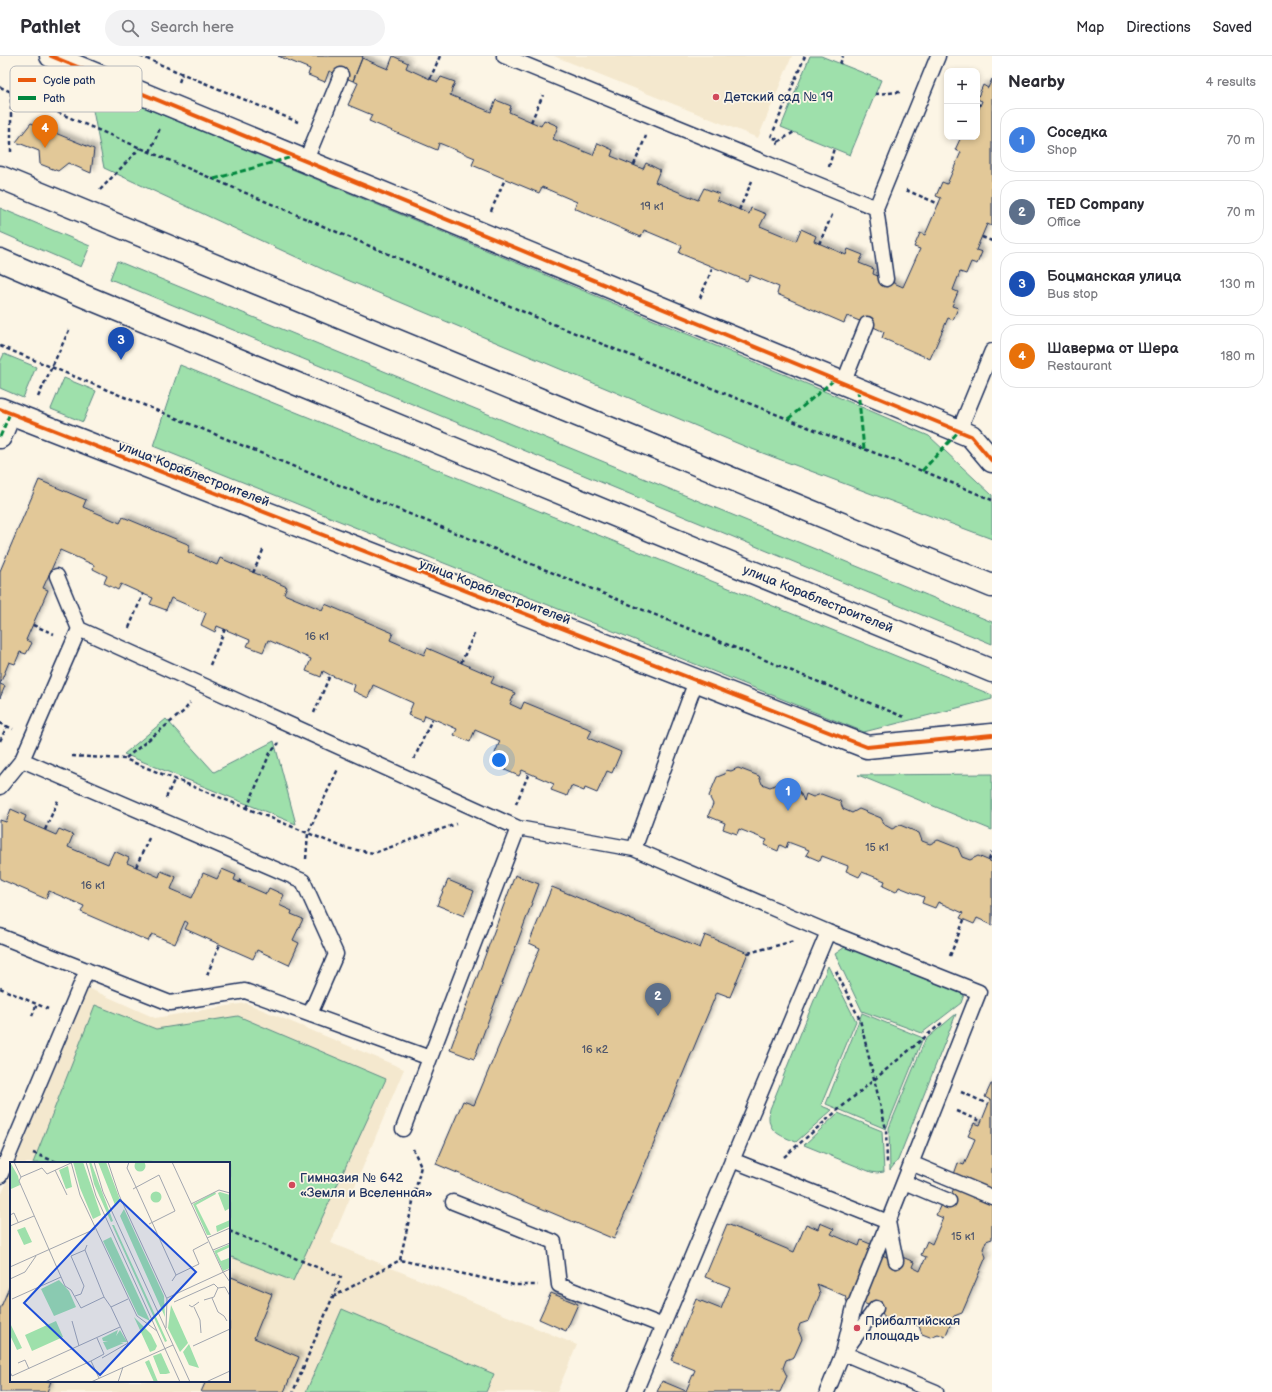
<!DOCTYPE html>
<html lang="en">
<head>
<meta charset="utf-8">
<style>
  :root { --surface:#fff; --page:#f2f2f3; --text:#2b2b33; --muted:#7c7c81; --line:#e1e1e2; --accent:#d1495b }
  body { margin:0; font-family:"Balsamiq Sans",sans-serif; background:var(--page); color:var(--text) }
  .controls { position:absolute; right:12px; top:12px; display:grid; overflow:hidden; border-radius:8px; box-shadow:0 2px 6px #0003 }
  .controls button { width:36px; height:36px; display:grid; place-items:center; padding:0; border:0; border-bottom:1px solid var(--line); background:var(--surface); color:var(--text); font:20px sans-serif }
  .you { position:absolute; left:499px; top:704px; width:14px; height:14px; margin:-10px; border:3px solid #fff; border-radius:50%; background:#1a73e8; box-shadow:0 0 0 6px #1a73e833 }
  .badge { display:grid; place-items:center; width:26px; height:26px; border-radius:50%; background:var(--accent); color:#fff; font-size:13px; font-weight:700 }
  .pin { position:absolute; translate:-50% -33px; filter:drop-shadow(0 1px 2px #0008) }
  .pin::after { content:''; position:absolute; top:21px; width:14px; height:12px; background:inherit; clip-path:polygon(0 0,100% 0,50% 100%) }
  .list { margin:0; padding:0; list-style:none }
  h2 { display:flex; justify-content:space-between; align-items:center; height:52px; margin:0; padding:0 16px; font-size:17px }
  h2 small { font-size:13px; font-weight:400; color:var(--muted) }
  .list li { display:grid; grid-template-columns:26px 1fr auto; gap:12px; align-items:center; box-sizing:border-box; height:64px; margin:0 8px 8px; padding:0 8px; border:1px solid var(--line); border-radius:16px }
  .list b { display:block; font-size:15px; white-space:nowrap }
  .list p { margin:0; font-size:13px; white-space:nowrap; color:var(--muted) }
  .list em { font-size:13px; font-style:normal; color:var(--muted) }
  .icon { flex:none; width:22px; height:22px; fill:none; stroke:currentColor; stroke-width:2; stroke-linecap:round; stroke-linejoin:round }
  .map { position:relative; flex:none; width:992px; height:1336px; overflow:hidden }
  header { display:flex; align-items:center; gap:24px; box-sizing:border-box; height:56px; padding:0 20px; background:var(--surface); border-bottom:1px solid var(--line) }
  header strong { font-size:19px }
  nav { display:flex; gap:22px; margin-inline-start:auto; font-size:14px }
  .search { width:280px; height:36px; background:var(--page); display:flex; align-items:center; gap:10px; box-sizing:border-box; padding:0 14px; border-radius:22px; color:var(--muted); font-size:15px }
  main { display:flex }
  aside { flex:1; background:var(--surface) }
  .map>svg:first-child { display:block }
  .built { fill:#f4e8ce }
  .green { fill:#9ee0ab; stroke:#5c8884 }
  .building { fill:#e2c898; stroke:#1b2f5e; filter:url(#shadow) }
  .lines { fill:none; stroke-linecap:round; stroke-linejoin:round }
  .lane-casing { stroke:#1b2f5e; stroke-width:17 }
  .street-casing { stroke:#1b2f5e; stroke-width:25 }
  .secondary-casing { stroke:#1b2f5e; stroke-width:25 }
  .path { stroke:#1b2f5e; stroke-width:2.5; stroke-dasharray:4 3; stroke-linecap:butt }
  .lane { stroke:#fcf5e5; stroke-width:14 }
  .street { stroke:#fcf5e5; stroke-width:22 }
  .secondary { stroke:#fcf5e5; stroke-width:22 }
  .quiet { stroke:#00873e; stroke-width:3; stroke-dasharray:6 3; stroke-linecap:butt }
  .cycleway-casing { stroke:#fcf5e5; stroke-width:6 }
  .cycleway { stroke:#e8590c; stroke-width:4 }
  .poi-dot { fill:#d1495b; stroke:#fcf5e5; stroke-width:1.5 }
  .labels { text-anchor:middle; dominant-baseline:central; stroke-width:3.5; stroke-linejoin:round; paint-order:stroke }
  .number-label { font-size:11px; fill:#4d556c }
  .poi-label { font-size:13px; fill:#1b2f5e; stroke:#fcf5e5; text-anchor:start }
  .street-label { font-size:13px; fill:#1b2f5e; stroke:#fcf5e5 }
  .inset-road { fill:none; stroke:#a2a6af; stroke-width:1 }
  .view { fill:#1d4ed8; fill-opacity:0.15; stroke:#1d4ed8; stroke-width:2 }
  .inset-edge { fill:none; stroke:#1b2f5e; stroke-width:2 }
  .key { fill:#fcf5e5; stroke:#b8babc; stroke-width:1 }
  .key-label { font-size:11px; fill:#1b2f5e }
</style>
</head>
<body>
<header>
<strong>Pathlet</strong>
<div class="search"><svg class="icon" aria-label="search" viewBox="0 0 24 24"><circle cx="10" cy="10" r="6"/><path d="M15 15l6 6"/></svg>Search here</div>
<nav><a>Map</a><a>Directions</a><a>Saved</a></nav>
</header>
<main>
<div class="map">
<svg width="992" height="1336" viewBox="0 0 992 1336">
  <defs>
    <filter id="shadow"><feDropShadow dx="3.5" dy="-3.5" stdDeviation="2" flood-color="#0004"/></filter>
  </defs>
  <rect width="100%" height="100%" fill="#fcf5e5"/>
  <filter id="ink" filterUnits="userSpaceOnUse"><feTurbulence type="fractalNoise" baseFrequency=".025" numOctaves="2"/><feDisplacementMap in="SourceGraphic" scale="8" xChannelSelector="R" yChannelSelector="G"/><feConvolveMatrix kernelMatrix="1 2 1 2 8 2 1 2 1" color-interpolation-filters="sRGB"/></filter>
  <g filter="url(#ink)">
    <!-- built -->
    <path class="built" d="M554 0H792L758 82Z
      M88 932 155 962 246 947 404 1013 331 1187 577 1289 557 1336H0V1142L11 1116V1325H229V1107H15Z"/>
    <!-- green -->
    <path class="green" d="M810 0H821L881 24 850 99 781 71Z
      M88 28 831 338 929 380 992 439V483L744 390 333 218 104 112Z
      M0 152 90 190 81 211 0 176Z
      M117 205 992 566V588L110 223Z
      M4 298 36 311 23 342 0 332V306Z
      M180 309 992 639V643L864 676 153 390Z
      M64 322 96 335 83 366 51 353Z
      M166 663 214 716 274 685 296 768 124 698Z
      M992 718V774L858 719Z
      M845 891H852L965 936 961 947 922 977 862 955 835 898Z
      M828 910 856 965 821 1049 824 1051 832 1054 796 1086C779 1079 765 1075 770 1053Z
      M95 949 156 973 238 960 386 1023 293 1225 229 1200V1107H33Z
      M862 957 923 982 886 1073 826 1048Z
      M956 958 898 1104 890 1114 889 1072 925 984Z
      M838 1057 882 1075 884 1116 877 1117 871 1116 804 1089Z
      M342 1253 494 1318 486 1336H306Z"/>
    <!-- building -->
    <path class="building" d="M278 0H363L353 25 329 15 325 26 308 19 310 13Z
      M393 0 408 7 406 12 430 23 438 26 441 21 455 26 450 39 491 56 496 44 511 50 509 56 541 70 544 64 558 70 553 83 593 99 598 87 613 94 611 100 643 113 646 107 660 114 655 126 698 144 704 132 719 138 717 144 749 158 751 152 766 158 760 170 796 185 801 173 816 180 814 185 846 199 848 193 863 199 859 207 874 213 873 218 903 231 920 193 914 191 920 177 925 179 941 142 936 140 942 126 947 128 961 96 955 94 961 81 966 83 967 81H977V57L982 45 977 43 983 29 988 32 992 23V170L987 168 976 194 982 196 977 208 971 206 966 218 960 216 953 234 958 236 952 250 958 252 953 264 948 262 930 303 882 282 884 276 867 268 847 260 844 267 777 238 779 231 750 219 747 225 679 197 682 190 644 174 641 181 574 152 577 146 542 131 539 137 472 109 475 102 439 87 437 94 369 65 372 59 348 49 358 27 353 25 362 2 388 13Z
      M31 67 94 93 91 117 68 107 58 115 40 108 39 95 16 86Z
      M39 424 86 444 83 451 120 467 123 461 190 489 188 496 217 509 220 502 287 531 284 538 322 554 325 548 393 577 390 584 424 599 427 592 494 621 491 627 515 637 510 648 521 653 524 646 592 674 588 682 621 696 612 717 607 715 597 737 585 732 584 735 571 730 567 740 551 734 554 728 522 714 519 720 505 714 510 703 495 697 500 685 475 674 470 686 454 679 457 673 425 659 423 665 408 659 413 647 373 629 368 642 353 635 355 629 330 619 323 615 321 621 306 615 311 603 268 584 263 596 247 590 250 584 217 570 215 576 201 569 206 557 171 542 166 554 150 548 153 542 143 538 121 528 118 534 104 527 107 520 93 513 94 509 60 494 43 532 48 534 26 584 32 587 26 598 20 596 15 608 9 606 0 628 5 630 0 642V515Z
      M738 712 759 720 762 728 770 731 778 728 800 736 804 745 806 738 813 741 821 738 840 745 843 753 852 757 859 753 881 762 885 769 892 773 900 769 919 777 922 785 930 788 938 784 958 792 962 801 970 804 978 800 992 806V869L977 862 974 868 960 862 963 857 938 846 935 852 922 847 924 841 899 831 896 836 883 830 885 825 862 816 859 821 846 815 848 810 822 800 820 805 806 799 809 794 788 786 786 792 780 789 778 795 764 789 767 784 739 773 737 778 723 773 725 767 708 760 713 748 709 740 717 721 725 718 726 714 731 715Z
      M11 753 26 760 24 765 56 779 59 773 73 779 68 791 108 808 114 795 129 802 127 807 159 821 161 815 176 821 171 833 192 842 203 817 217 823 222 813 236 819 234 824 266 838 269 832 284 839 279 849 292 855 291 858 303 863 293 884 299 887 289 909 257 894 253 903 185 873 188 867 185 865 175 888 152 878 148 885 81 856 84 850 49 835 46 843 0 823V764L6 766Z
      M515 819 539 828 474 1003 450 994Z
      M448 824 474 835 464 860 437 849Z
      M552 831 700 892 705 879 748 897 730 941 717 936 614 1183 436 1108 463 1045 474 1049 540 892 529 887Z
      M991 1028H992V1183L986 1185 983 1193 986 1201 962 1257 954 1260 945 1281 938 1278 930 1281 922 1278 919 1270 900 1263 892 1266 885 1263 881 1254 863 1247 848 1249 845 1240 817 1228 820 1238 809 1265 800 1268 798 1274 802 1283 794 1301 786 1304 783 1312 787 1320 780 1336H657L662 1325 686 1335 695 1314 671 1304 696 1243 721 1253 725 1243 730 1231 705 1221 727 1168 794 1196 806 1168 818 1173 820 1167 834 1173 831 1178 859 1190 861 1184 875 1190 873 1195 896 1205 900 1200 914 1206 912 1211 920 1215 926 1201 921 1199 927 1185 932 1188 943 1162 936 1159 942 1146 948 1148 956 1126 953 1121 958 1107 964 1109 975 1083 968 1080 974 1067 980 1069 990 1044 985 1041Z
      M229 1220 272 1238 254 1282 299 1301 284 1336H201L206 1325H229Z
      M11 1227V1325H51L47 1336H0V1253Z
      M551 1237 578 1248 566 1275 539 1263Z"/>
    <g class="lines">
      <!-- lane casing -->
      <g class="lane-casing">
        <path id="lane" d="M504 0 876 152
          M306 104 341 19
          M886 223 876 152 938 0
          M843 328 867 268
          M959 375 992 295
          M57 520 79 573 518 772 634 793 828 876 979 936 888 1166 896 1205
          M79 573 22 704 303 825 336 898 310 958
          M0 731 22 704
          M634 793 696 625
          M0 880 170 947 245 935 430 1002 518 772
          M403 1073 430 1002
          M732 1104 888 1166 854 1251 843 1297
          M911 1107 992 1141
          M0 1120 87 914
          M904 1126 949 1145
          M453 1146 554 1186 559 1229 663 1270
          M847 1292 876 1252
          M635 1336 828 876
          M827 1336 843 1297 936 1336"/>
      </g>
      <!-- street casing -->
      <g class="street-casing">
        <path id="street" d="M51 0 971 380 992 405
          M0 353 867 691 992 679
          M0 381 10 357"/>
      </g>
      <!-- secondary casing -->
      <g class="secondary-casing">
        <path id="secondary" d="M0 121 992 530
          M0 204 84 240 992 615"/>
      </g>
      <!-- path -->
      <path class="path" d="M140 0 298 66
        M840 8 843 0
        M430 23 440 0
        M179 26 182 18
        M0 31 82 67 538 262 830 380 933 419 992 444
        M11 36V99
        M875 38 900 36
        M977 48 980 49
        M531 66 543 39
        M778 86 794 76
        M777 89 779 84 771 81 805 0
        M150 96 160 72
        M634 109 646 80
        M829 111 834 92
        M100 134 140 92
        M906 134 939 148
        M739 154 752 125
        M491 155 505 123
        M982 181 992 185
        M819 188 833 157
        M700 242 713 211
        M0 290 904 661
        M38 341 70 272
        M253 517 264 492
        M33 569 54 578
        M129 572 143 538
        M461 607 475 576
        M210 609 225 573
        M314 657 330 619
        M0 667 13 673
        M0 685 7 670
        M72 700 125 703 345 792 374 797 456 768
        M126 702 184 655 190 647
        M414 703 432 663
        M166 742 175 722
        M516 748 529 717
        M247 752 270 697 279 687
        M45 774 59 742
        M306 803 308 777 338 713
        M989 804 992 796
        M136 811 149 782
        M239 827 242 821
        M748 897 794 885
        M950 900 964 864
        M836 915 860 964 886 1073 887 1107
        M207 919 220 888
        M0 932 48 953
        M32 960 37 948
        M961 1036 988 1048
        M956 1055 981 1065
        M33 1097 59 1107
        M784 1101 838 1054 943 966
        M229 1175 341 1221 293 1336
        M400 1204 421 1110 413 1093
        M333 1241 400 1204 514 1229H538"/>
      <!-- lane -->
      <use href="#lane" class="lane"/>
      <!-- street -->
      <use href="#street" class="street"/>
      <!-- secondary -->
      <use href="#secondary" class="secondary"/>
      <!-- quiet -->
      <path class="quiet" d="M214 123 292 101
        M858 334 864 393
        M788 363 834 324
        M0 381 10 357
        M922 415 959 375"/>
      <!-- cycleway casing -->
      <g class="cycleway-casing">
        <path id="cycleway" d="M51 0 971 380 992 405
          M0 353 867 691 992 679"/>
      </g>
      <!-- cycleway -->
      <use href="#cycleway" class="cycleway"/>
    </g>
  </g>
  <!-- markers -->
  <g class="poi-dot">
    <circle cx="716" cy="41" r="4"/>
    <circle cx="292" cy="1129" r="4"/>
    <circle cx="857" cy="1272" r="4"/>
  </g>
  <g class="labels">
    <!-- number labels -->
    <g class="number-label">
      <text x="652" y="150">19 к1</text>
      <text x="317" y="580">16 к1</text>
      <text x="877" y="791">15 к1</text>
      <text x="93" y="829">16 к1</text>
      <text x="595" y="993">16 к2</text>
      <text x="963" y="1180">15 к1</text>
    </g>
    <!-- poi labels -->
    <g class="poi-label">
      <text x="724" y="41">Детский сад № 19</text>
      <text x="300" y="1122">Гимназия № 642<tspan x="300" dy="15">«Земля и Вселенная»</tspan></text>
      <text x="865" y="1265">Прибалтийская<tspan x="865" dy="15">площадь</tspan></text>
    </g>
    <!-- street labels -->
    <g class="street-label">
      <text transform="translate(194 418) rotate(21)">улица Кораблестроителей</text>
      <text transform="translate(495 536) rotate(21)">улица Кораблестроителей</text>
      <text transform="translate(818 543) rotate(22)">улица Кораблестроителей</text>
    </g>
  </g>
  <!-- overview -->
  <g transform="translate(10 1106)">
    <rect width="220" height="220" fill="#fcf5e5"/>
    <path d="M124.5 4a5.5 5.5 0 1 1 11 0a5.5 5.5 0 1 1-11 0ZM0 0 8 14 10 23 1 27ZM63 0H73L91 53 83 57 70 26ZM79 0H81L103 59 101 60 84 22ZM88 0H96L110 38 105 43ZM58 4 62 25 56 27 49 8ZM140.5 35a5.5 5.5 0 1 1 11 0a5.5 5.5 0 1 1-11 0ZM205 30 206 32 186 43 201 73H197L183 42ZM210 30 220 33V46L215 49 208 31ZM114 47 154 134 155 155 110 54ZM220 58V64L207 70 206 64ZM102 63H104L157 179 155 180ZM15 65 22 80 14 83 7 68ZM101 75 140 159 128 153 93 79ZM220 82V85L207 91 211 99 219 96 220 98V106L213 109 204 89ZM49 118 59 129 66 145 44 154 31 127ZM161 143 178 181 170 190 158 166ZM124 155 141 172 147 184 145 188 140 190ZM46 159 53 175 22 189 15 173ZM0 161 12 186 7 188 0 173ZM108 168 106 174 110 168 117 180H110L114 181 97 188 93 180 98 179H93L92 176ZM179 182 189 206 179 203 173 190ZM151 191 160 211 156 212H150L143 194ZM139 198 148 220H144L135 200Z" fill="#9ee0ab"/>
    <path class="inset-road" d="M4 0 11 15 9 19 55 124 61 128 71 146 94 135M61 0 70 33 127 154 147 169M76 0 86 34 170 220M84 0 93 30 180 220M98 0 109 33 157 137 156 166M119 0 117 6 126 25M162 0 213 110 220 120M45 8 57 33M11 15 32 6 37 12 61 1M126 25 166 113M123 27 149 13 165 49 139 62M181 42 209 28 220 31M0 53 4 51 8 60M0 64 24 54M197 76 220 66M77 83 75 88 94 135 101 145 118 181 92 196M203 88 220 81M0 105 85 67M0 117 15 110 26 94M162 119 166 113 189 102 183 88 198 80M65 134 71 132 74 124 61 94 75 88M157 136 220 107M202 136 208 150 214 154 217 159M2 137 51 115M194 138 204 135 208 126M164 140 204 122 208 126 215 125 220 134M179 143 182 145 189 140M101 145 118 137M184 145 190 158 191 171M62 159 69 184M183 184 220 167M81 199 94 192 87 176M8 201 15 198 19 207M0 210 2 214 110 165M35 220 81 199 89 216M81 220 163 183M108 220 113 205M196 220 220 209"/>
    <path class="view" d="M110 38 186 110 90 213 14 141Z"/>
    <rect width="220" height="220" class="inset-edge"/>
  </g>
  <!-- legend -->
  <rect x="10" y="10" width="132" height="46" rx="6" class="key"/>
  <rect x="18" y="22" width="18" height="4" fill="#e8590c"/>
  <rect x="18" y="40" width="18" height="4" fill="#00873e"/>
  <g class="key-label">
    <text x="43" y="28">Cycle path</text>
    <text x="43" y="46">Path</text>
  </g>
</svg>
<div class="controls">
<button>+</button>
<button>−</button>
</div>
<div class="you"></div>
<div class="pin badge" style="left:788px;top:755px;background:#3f7fe0">1</div>
<div class="pin badge" style="left:658px;top:960px;background:#5c6f8a">2</div>
<div class="pin badge" style="left:121px;top:304px;background:#1a4fb4">3</div>
<div class="pin badge" style="left:45px;top:92px;background:#e8710a">4</div>
</div>
<aside>
<h2>Nearby<small>4 results</small></h2>
<ul class="list">
<li><span class="badge" style="background:#3f7fe0">1</span><div><b>Соседка</b><p>Shop</p></div><em>70 m</em></li>
<li><span class="badge" style="background:#5c6f8a">2</span><div><b>TED Company</b><p>Office</p></div><em>70 m</em></li>
<li><span class="badge" style="background:#1a4fb4">3</span><div><b>Боцманская улица</b><p>Bus stop</p></div><em>130 m</em></li>
<li><span class="badge" style="background:#e8710a">4</span><div><b>Шаверма от Шера</b><p>Restaurant</p></div><em>180 m</em></li>
</ul>
</aside>
</main>
</body>
</html>
